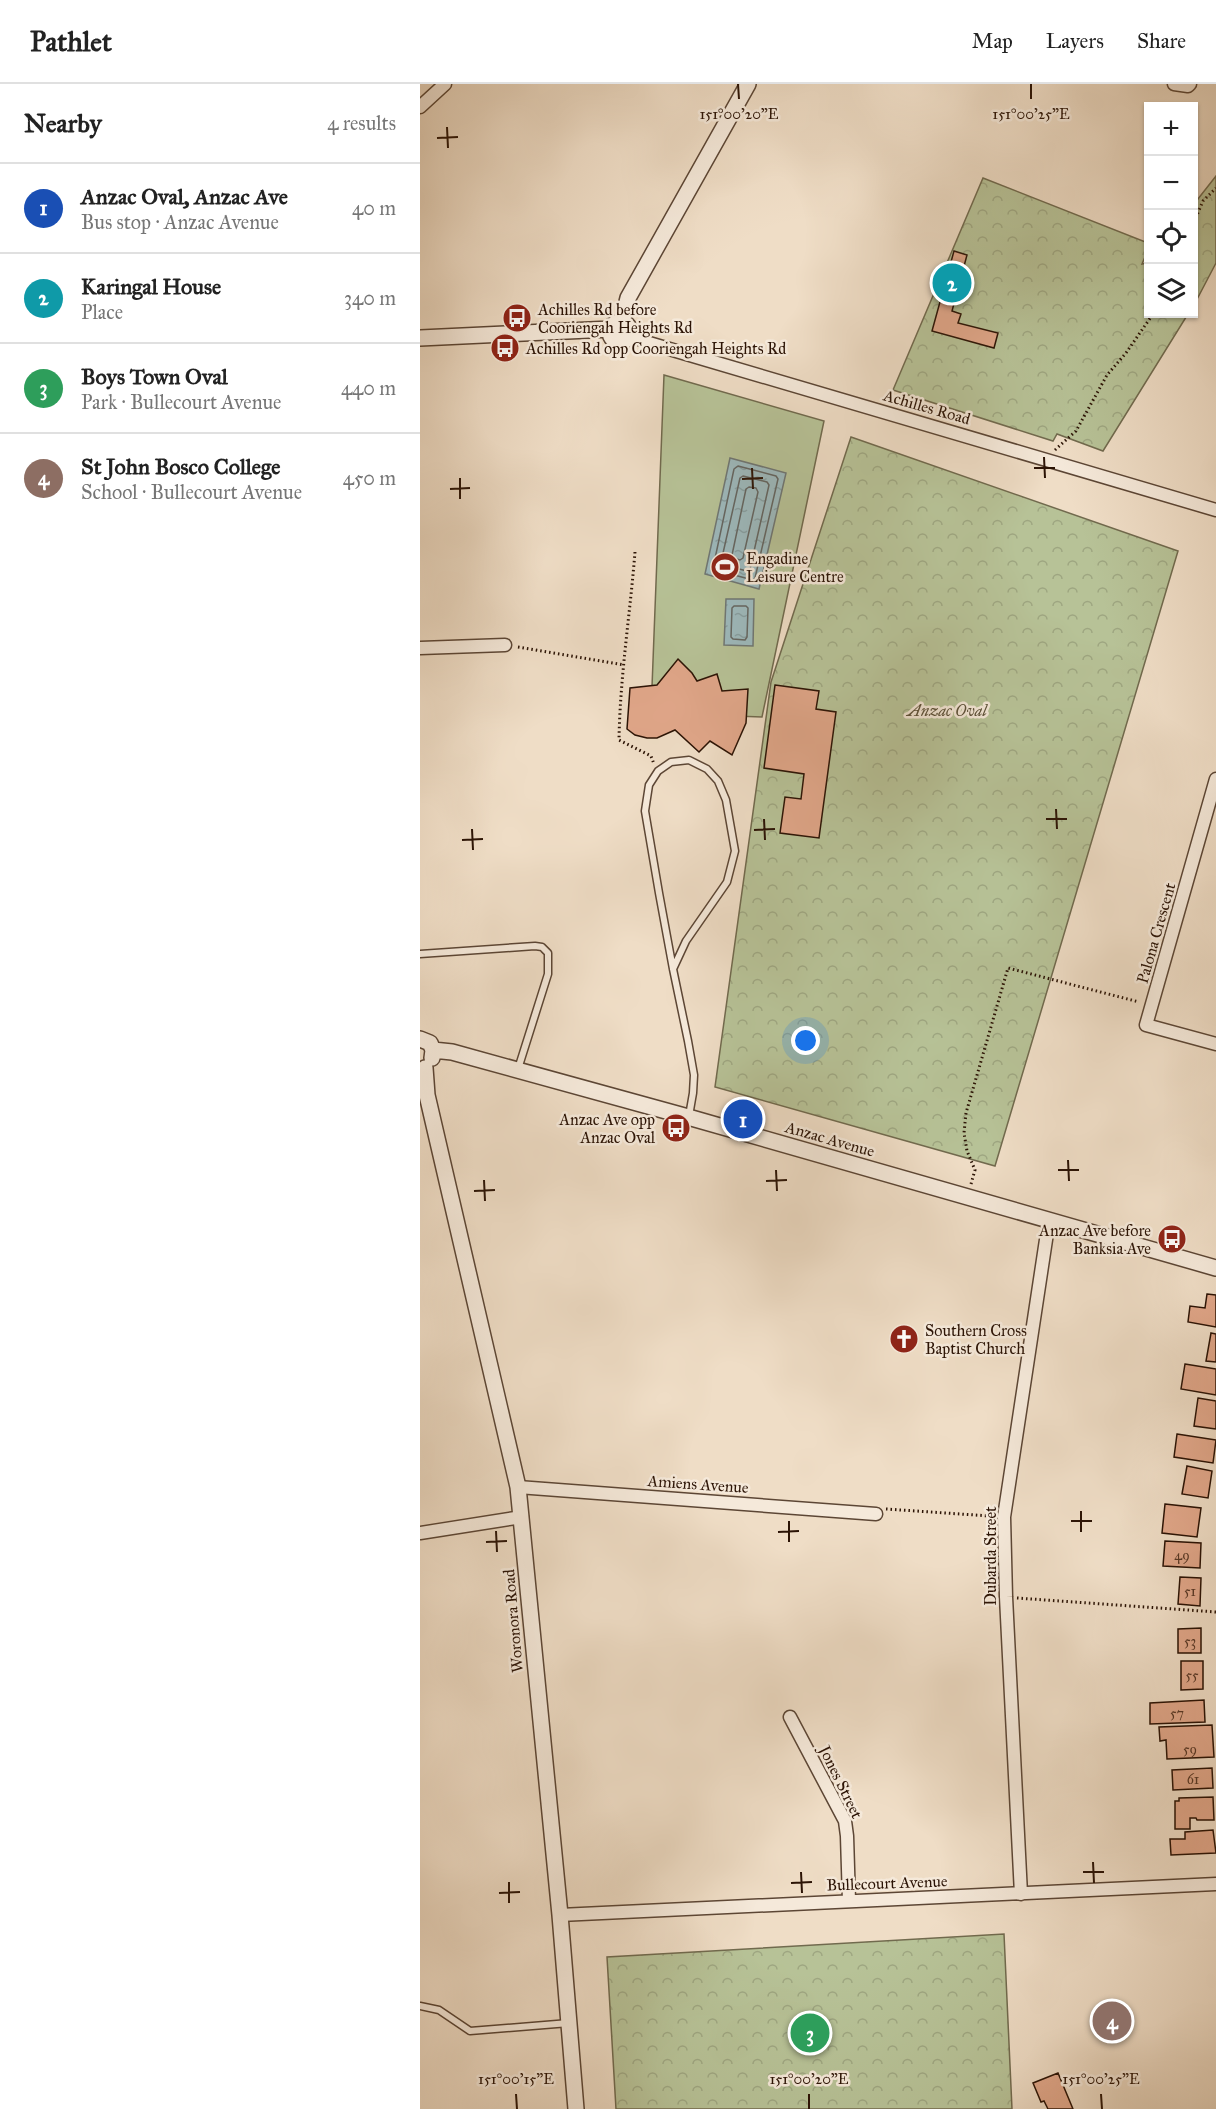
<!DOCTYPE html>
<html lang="en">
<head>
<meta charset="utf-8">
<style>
  :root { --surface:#fff; --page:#f2f2f2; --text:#222; --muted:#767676; --line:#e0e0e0; --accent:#0b8043 }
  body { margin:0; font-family:"IM FELL Great Primer",serif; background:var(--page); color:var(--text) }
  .controls { position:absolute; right:18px; top:18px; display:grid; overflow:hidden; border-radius:0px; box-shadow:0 2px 4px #0004 }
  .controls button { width:54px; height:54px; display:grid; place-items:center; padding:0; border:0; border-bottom:2px solid var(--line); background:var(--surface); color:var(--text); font:30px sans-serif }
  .you { position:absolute; left:386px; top:957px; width:21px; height:21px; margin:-15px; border:4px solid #fff; border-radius:50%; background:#1a73e8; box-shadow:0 0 0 9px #1a73e833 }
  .badge { display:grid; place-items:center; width:39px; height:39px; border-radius:50%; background:var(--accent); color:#fff; font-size:20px; font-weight:700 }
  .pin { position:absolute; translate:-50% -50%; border:3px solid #fff; box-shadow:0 2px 6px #0006 }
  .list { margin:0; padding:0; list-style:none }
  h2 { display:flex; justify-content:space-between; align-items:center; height:78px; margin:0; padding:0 24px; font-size:26px }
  h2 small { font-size:20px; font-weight:400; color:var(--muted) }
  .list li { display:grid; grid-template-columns:39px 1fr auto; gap:18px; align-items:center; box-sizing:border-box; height:90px; padding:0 24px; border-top:2px solid var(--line) }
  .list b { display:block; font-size:22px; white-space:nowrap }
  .list p { margin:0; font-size:20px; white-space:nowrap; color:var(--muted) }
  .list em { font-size:20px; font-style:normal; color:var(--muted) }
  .icon { flex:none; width:33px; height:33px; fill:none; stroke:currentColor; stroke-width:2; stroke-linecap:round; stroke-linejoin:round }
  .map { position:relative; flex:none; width:796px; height:2025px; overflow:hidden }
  header { display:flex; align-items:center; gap:36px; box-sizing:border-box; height:84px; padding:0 30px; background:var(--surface); border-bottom:2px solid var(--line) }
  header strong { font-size:28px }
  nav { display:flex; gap:33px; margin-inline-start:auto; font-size:21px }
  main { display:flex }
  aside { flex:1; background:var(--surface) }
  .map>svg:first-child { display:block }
  .grass { fill:#b7c297; stroke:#716a4e; stroke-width:1.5 }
  .forest { fill:url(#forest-crowns); stroke:#716a4e; stroke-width:1.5 }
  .water { fill:url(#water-ripples); stroke:#6f7774; stroke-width:1.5 }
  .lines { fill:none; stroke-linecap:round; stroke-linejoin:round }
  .shore { stroke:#646662; stroke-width:1.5 }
  .building { fill:#e1a78a; stroke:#2b1305; stroke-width:1.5 }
  .service-casing { stroke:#5c4635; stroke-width:9 }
  .minor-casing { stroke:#5c4635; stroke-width:15 }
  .tertiary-casing { stroke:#5c4635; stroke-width:18 }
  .path { stroke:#2b1305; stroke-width:3; stroke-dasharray:1.5 3; stroke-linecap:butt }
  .service { stroke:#f5e9da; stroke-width:6 }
  .minor { stroke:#f5e9da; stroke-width:12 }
  .tertiary { stroke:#f5e9da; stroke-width:15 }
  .ticks { fill:none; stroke:#2b1305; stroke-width:2 }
  .labels { text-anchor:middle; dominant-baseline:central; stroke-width:5; stroke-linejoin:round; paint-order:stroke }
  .number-label { font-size:14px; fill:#583826 }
  .poi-label { font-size:16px; fill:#2b1305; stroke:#f5e9da; text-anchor:start }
  .street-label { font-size:16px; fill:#2b1305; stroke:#f5e9da }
  .park-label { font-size:16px; font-style:italic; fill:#5c5038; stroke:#f5e9da }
  .ticks-label { font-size:15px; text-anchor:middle; fill:#2b1305; stroke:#f5e9da; stroke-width:5; stroke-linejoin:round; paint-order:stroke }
</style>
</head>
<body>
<header>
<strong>Pathlet</strong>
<nav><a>Map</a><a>Layers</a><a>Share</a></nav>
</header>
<main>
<aside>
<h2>Nearby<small>4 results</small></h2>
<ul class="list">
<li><span class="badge" style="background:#1a4fb4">1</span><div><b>Anzac Oval, Anzac Ave</b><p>Bus stop · Anzac Avenue</p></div><em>40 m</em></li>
<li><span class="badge" style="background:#0f9aa8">2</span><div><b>Karingal House</b><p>Place</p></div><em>340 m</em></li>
<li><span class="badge" style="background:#2e9e5b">3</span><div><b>Boys Town Oval</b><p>Park · Bullecourt Avenue</p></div><em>440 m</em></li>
<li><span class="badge" style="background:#8d6e63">4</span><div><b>St John Bosco College</b><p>School · Bullecourt Avenue</p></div><em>450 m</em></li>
</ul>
</aside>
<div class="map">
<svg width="796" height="2025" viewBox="0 0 796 2025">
  <defs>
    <pattern id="forest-crowns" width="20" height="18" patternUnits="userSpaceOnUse" patternTransform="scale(1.5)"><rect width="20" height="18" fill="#b7c297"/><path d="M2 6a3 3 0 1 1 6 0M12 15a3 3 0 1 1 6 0" fill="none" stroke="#9ea681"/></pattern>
    <pattern id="water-ripples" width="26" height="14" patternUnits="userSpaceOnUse" patternTransform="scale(1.5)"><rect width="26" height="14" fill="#9dbabe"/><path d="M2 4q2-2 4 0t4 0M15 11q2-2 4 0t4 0" fill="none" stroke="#879fa2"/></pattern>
  </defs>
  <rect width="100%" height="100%" fill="#efddc6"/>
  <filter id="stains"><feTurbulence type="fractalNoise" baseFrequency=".00333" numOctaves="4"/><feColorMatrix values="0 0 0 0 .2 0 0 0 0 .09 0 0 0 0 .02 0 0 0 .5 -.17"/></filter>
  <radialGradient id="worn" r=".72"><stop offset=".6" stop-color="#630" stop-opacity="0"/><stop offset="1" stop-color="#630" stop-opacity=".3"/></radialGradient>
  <!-- grass -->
  <path class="grass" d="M244 291 404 337 342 633 231 629Z"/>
  <!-- forest -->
  <path class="forest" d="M796 92V179L774 221V120Z
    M563 94 728 159V166L722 180 728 179V230H768L683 367 637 350 633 357 473 306Z
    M431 353 758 467 575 1082 295 1003 351 598Z
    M584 1850 592 2025H196L187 1873Z"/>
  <!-- water -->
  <path class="water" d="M310 374 366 389 339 505 285 490Z
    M306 515H334L333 562 304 561Z"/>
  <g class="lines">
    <!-- shore -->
    <path class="shore" d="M318 382 356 392 358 395 335 494 333 496 295 486 293 484 314 385Z
      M323 392 347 398 349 401 330 485 327 487 303 481 301 478 320 394Z
      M329 403 336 404 338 408 323 474 320 476 313 474 312 471 326 405Z
      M314 522H326L328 524 327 553 325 556 313 555 311 553 312 524Z"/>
  </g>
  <!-- building -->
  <path class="building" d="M534 167 547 171 532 227 541 230 538 239 578 249 574 264 512 247Z
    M258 575 272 589 277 597 297 590 302 607 328 605 326 639 312 671 290 657 279 668 255 646 237 654H227L215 651 207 645 210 604 237 601Z
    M355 601 399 607 396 625 416 628 399 754 360 749 365 713 381 715 384 690 344 684Z
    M787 1210 796 1211V1243L768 1238 770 1222 785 1224Z
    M791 1249 796 1250V1278L786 1277Z
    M765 1280 796 1285V1311L761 1305Z
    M778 1314 796 1317V1345L774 1342Z
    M757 1350 796 1356 793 1379 754 1373Z
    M767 1382 792 1387 788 1414 762 1410Z
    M745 1420 781 1424 777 1453 742 1449Z
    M745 1457 781 1459 780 1484 743 1482Z
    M760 1493 781 1494 780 1522 758 1520Z
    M781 1544V1569H758V1545Z
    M761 1577H783V1605L761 1606Z
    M784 1616 785 1638 730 1640V1619Z
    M792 1641 794 1673 747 1675 746 1656 740 1657 739 1643Z
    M792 1684 793 1704 753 1706 752 1686Z
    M793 1713 794 1736H777L776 1734H770V1745H755V1717H759V1714Z
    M793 1746 796 1769 751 1771 750 1755H765V1748Z
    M638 1989 653 2025H628L624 2017 621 2018 613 1999Z"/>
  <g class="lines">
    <!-- service casing -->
    <g class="service-casing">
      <path id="service" d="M0 870 115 862 122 863 128 869V890L98 985
        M253 885 266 857 307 798 315 767 306 716 298 697 287 685 269 676 251 678 238 687 229 701 225 727 239 809 253 885 268 957 274 991 273 1009 269 1032
        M0 1922 19 1926 50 1947 149 1939"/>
    </g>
    <!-- minor casing -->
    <g class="minor-casing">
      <path id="minor" d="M754 0 768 2 770 0
        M0 23 25 0
        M210 251 229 259C418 316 608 369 796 426
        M0 564 85 561
        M796 695 726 941 796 960
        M98 1403 456 1430
        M0 1449 102 1433
        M370 1633 425 1737 427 1752 429 1817
        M601 1810 586 1513 584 1433 629 1136
        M140 1831 796 1800"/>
    </g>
    <!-- tertiary casing -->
    <g class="tertiary-casing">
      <path id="tertiary" d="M190 248a10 10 0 1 1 20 0a10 10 0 1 1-20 0Z
        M202 238 208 214 328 0
        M0 254 191 245
        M0 955 10 959 13 966 12 974
        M13 966 32 968 268 1033 796 1184
        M5 984 7 1011 98 1403 140 1831 156 2025"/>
    </g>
    <!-- path -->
    <path class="path" d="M774 138 783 117 796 104
      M635 366 656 347 687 291 706 269 733 230
      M215 468C210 531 200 593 199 656L231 672 234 680
      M98 563 204 581
      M551 1100 555 1086 547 1067 544 1049 546 1029 588 884 719 918
      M466 1425 570 1432
      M597 1514 796 1528"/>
    <!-- service -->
    <use href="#service" class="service"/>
    <!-- minor -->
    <use href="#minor" class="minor"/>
    <!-- tertiary -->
    <use href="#tertiary" class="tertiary"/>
  </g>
  <!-- ticks -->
  <path class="ticks" d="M318 0 319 15M611 0V15M27 43 28 64M17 54 38 53M624 373 625 394M332 384 333 405M614 384H635M40 394V415M322 395 343 394M30 405 50 404M636 725 637 745M344 735 345 756M626 735H647M52 745 53 766M334 746 355 745M42 756 63 755M648 1076 649 1097M356 1086 357 1107M638 1086H659M64 1096 65 1117M346 1097 367 1096M54 1107 75 1106M661 1427V1448M369 1437V1458M651 1437H672M76 1447 77 1468M358 1448 379 1447M66 1458 87 1457M673 1778 674 1799M381 1788 382 1809M663 1788H684M89 1798V1819M371 1799 392 1798M79 1809 100 1808M96 2010 97 2025M389 2010V2025M681 2010 682 2025"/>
  <!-- icons -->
  <defs>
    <g id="bus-disc" transform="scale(1.5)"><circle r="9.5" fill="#8f2418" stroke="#f5e9da"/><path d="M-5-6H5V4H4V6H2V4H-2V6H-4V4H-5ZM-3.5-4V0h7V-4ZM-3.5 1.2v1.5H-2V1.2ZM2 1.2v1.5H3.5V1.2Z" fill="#fff"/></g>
    <g id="stadium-disc" transform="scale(1.5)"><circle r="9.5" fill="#8f2418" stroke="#f5e9da"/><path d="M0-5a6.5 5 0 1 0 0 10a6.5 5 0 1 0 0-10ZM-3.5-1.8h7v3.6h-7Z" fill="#fff"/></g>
    <g id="church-disc" transform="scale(1.5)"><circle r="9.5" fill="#8f2418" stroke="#f5e9da"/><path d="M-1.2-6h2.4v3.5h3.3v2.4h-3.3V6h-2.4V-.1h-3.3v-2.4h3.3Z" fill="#fff"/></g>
  </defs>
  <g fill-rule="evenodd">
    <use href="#bus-disc" x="97" y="234"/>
    <use href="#bus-disc" x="85" y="264"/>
    <use href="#stadium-disc" x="305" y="483"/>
    <use href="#bus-disc" x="256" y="1044"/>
    <use href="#bus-disc" x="752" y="1155"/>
    <use href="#church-disc" x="484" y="1255"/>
  </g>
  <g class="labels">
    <!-- number labels -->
    <g class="number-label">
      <text x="762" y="1471">49</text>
      <text x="770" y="1507">51</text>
      <text x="770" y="1557">53</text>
      <text x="772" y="1591">55</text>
      <text x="757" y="1629">57</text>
      <text x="770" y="1665">59</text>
      <text x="773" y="1695">61</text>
    </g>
    <!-- poi labels -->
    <g class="poi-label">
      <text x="118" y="225">Achilles Rd before<tspan x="118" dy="18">Cooriengah Heights Rd</tspan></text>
      <text x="106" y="264">Achilles Rd opp Cooriengah Heights Rd</text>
      <text x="326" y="474">Engadine<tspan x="326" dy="18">Leisure Centre</tspan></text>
      <text x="235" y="1035" text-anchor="end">Anzac Ave opp<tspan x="235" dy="18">Anzac Oval</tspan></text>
      <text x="731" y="1146" text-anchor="end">Anzac Ave before<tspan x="731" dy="18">Banksia Ave</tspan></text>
      <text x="505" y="1246">Southern Cross<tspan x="505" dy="18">Baptist Church</tspan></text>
    </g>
    <!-- street labels -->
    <g class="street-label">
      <text transform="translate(507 323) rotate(16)">Achilles Road</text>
      <text transform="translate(736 849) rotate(-74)">Palona Crescent</text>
      <text transform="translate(410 1055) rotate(16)">Anzac Avenue</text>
      <text transform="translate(278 1400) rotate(4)">Amiens Avenue</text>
      <text transform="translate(570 1472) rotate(-90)">Dubarda Street</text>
      <text transform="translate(93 1537) rotate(-95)">Woronora Road</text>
      <text transform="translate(421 1698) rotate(64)">Jones Street</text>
      <text transform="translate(467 1799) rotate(-2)">Bullecourt Avenue</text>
    </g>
    <!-- park labels -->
    <g class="park-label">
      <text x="527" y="626">Anzac Oval</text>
    </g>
  </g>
  <g class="ticks-label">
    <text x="319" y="35">151°00'20"E</text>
    <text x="611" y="35">151°00'25"E</text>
    <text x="96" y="2000">151°00'15"E</text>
    <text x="389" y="2000">151°00'20"E</text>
    <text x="681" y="2000">151°00'25"E</text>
  </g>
  <rect width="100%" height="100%" filter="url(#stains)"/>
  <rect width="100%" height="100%" fill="url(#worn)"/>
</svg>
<div class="controls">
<button>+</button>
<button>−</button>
<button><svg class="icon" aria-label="locate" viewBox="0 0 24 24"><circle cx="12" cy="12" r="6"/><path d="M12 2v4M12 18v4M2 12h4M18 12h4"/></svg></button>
<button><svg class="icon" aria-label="layers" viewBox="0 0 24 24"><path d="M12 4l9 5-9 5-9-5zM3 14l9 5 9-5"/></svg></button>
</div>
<div class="you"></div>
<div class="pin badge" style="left:323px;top:1035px;background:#1a4fb4">1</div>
<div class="pin badge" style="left:532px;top:199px;background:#0f9aa8">2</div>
<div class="pin badge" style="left:390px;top:1949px;background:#2e9e5b">3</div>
<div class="pin badge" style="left:692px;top:1937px;background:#8d6e63">4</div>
</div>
</main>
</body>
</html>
